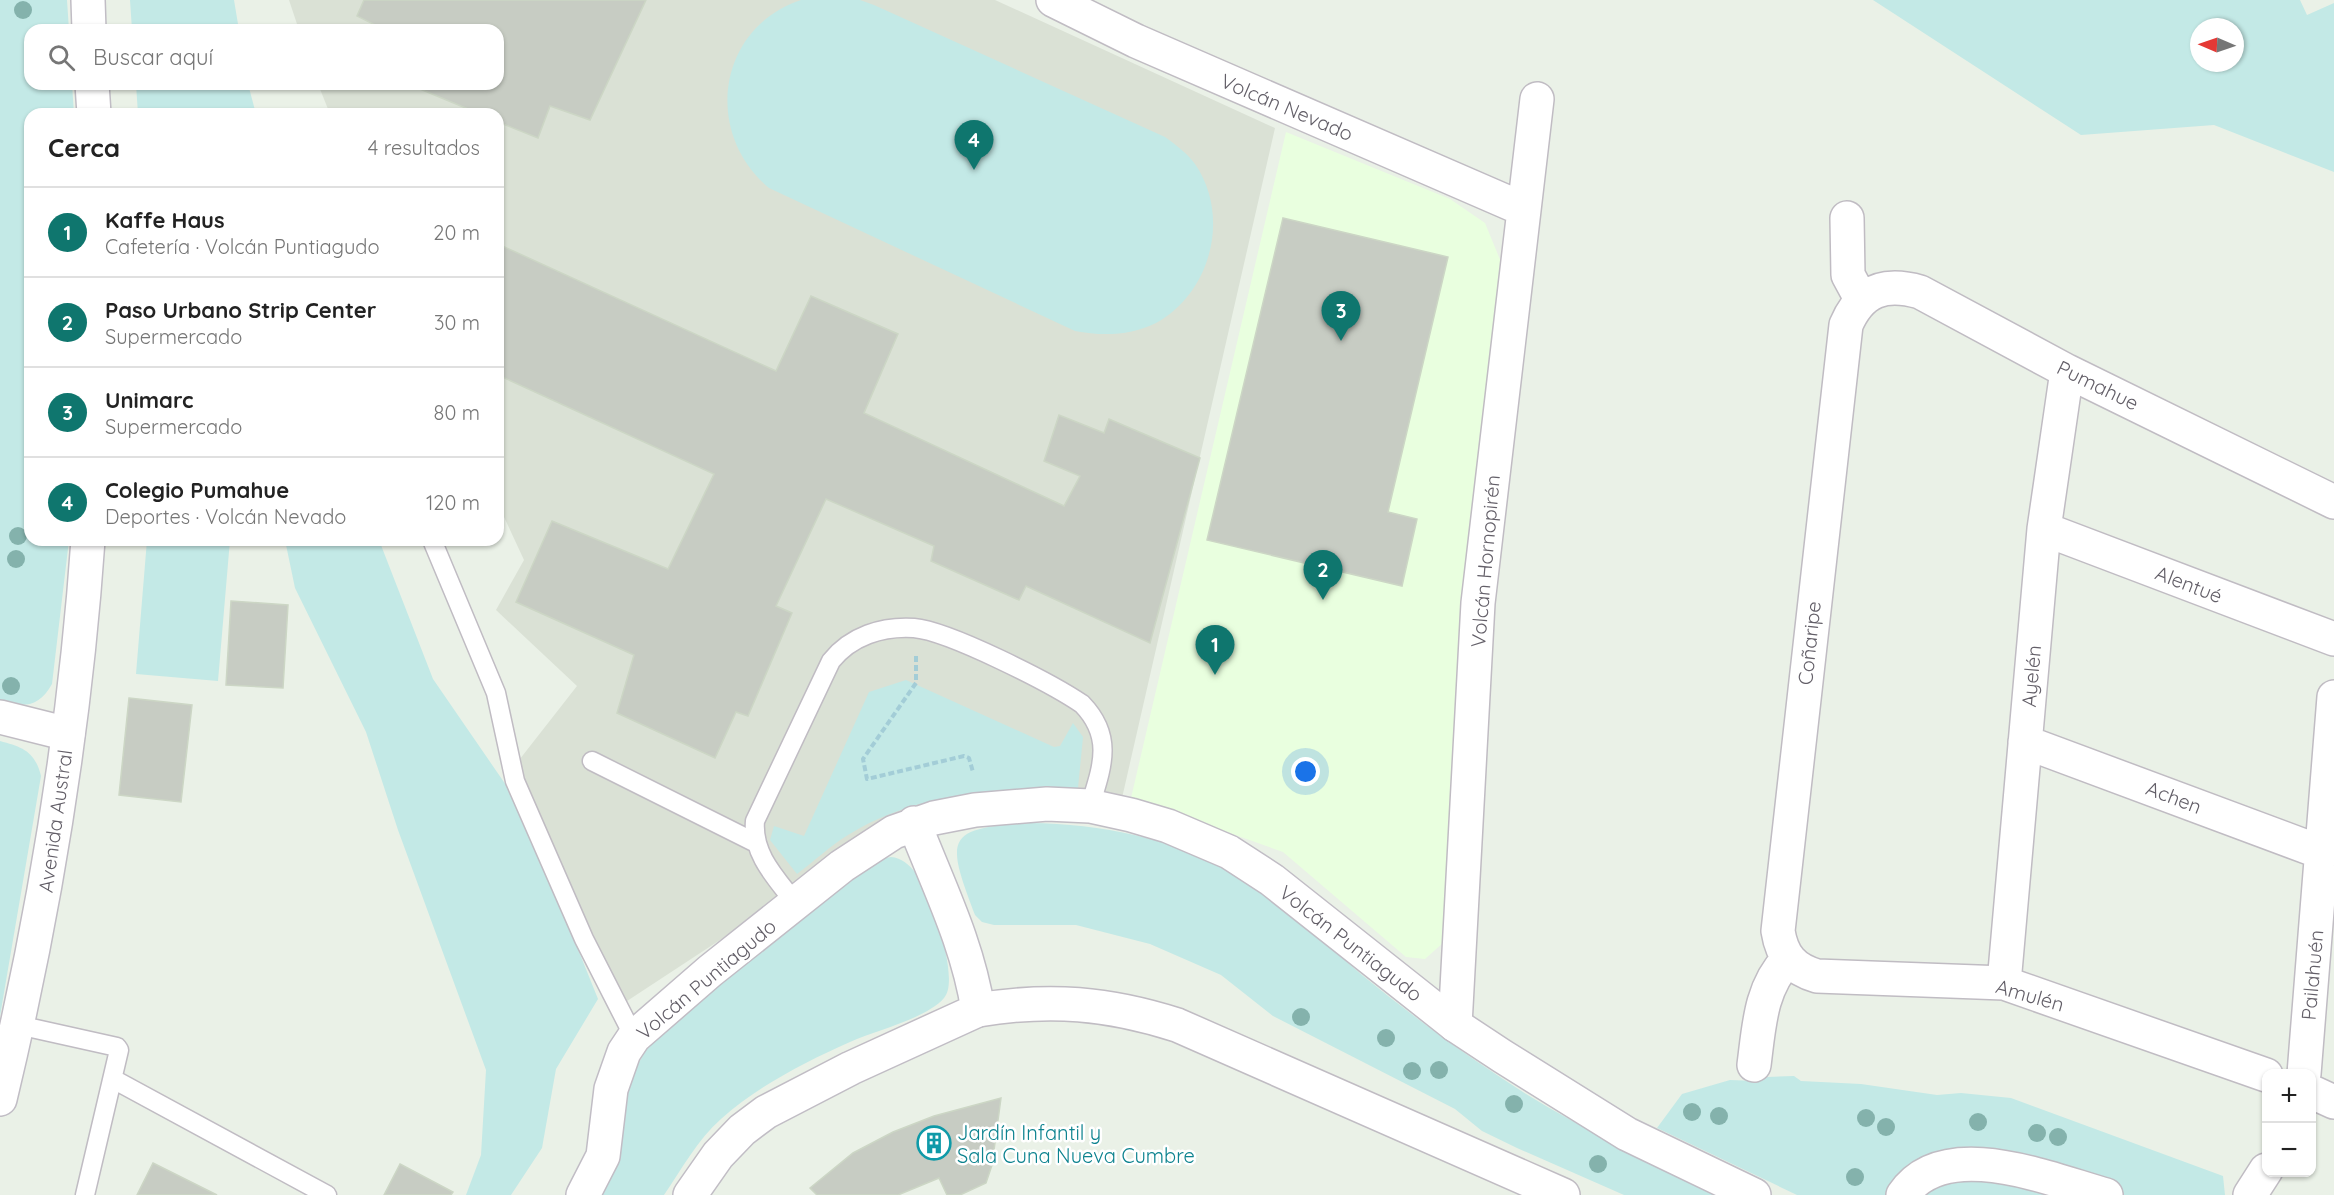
<!DOCTYPE html>
<html lang="es">
<head>
<meta charset="utf-8">
<style>
  :root { --surface:#fff; --page:#f2f2f2; --text:#222; --muted:#767676; --line:#e0e0e0; --accent:#0f766e }
  body { margin:0; font-family:Quicksand,sans-serif; background:var(--page); color:var(--text) }
  .controls { position:absolute; right:18px; bottom:18px; display:grid; overflow:hidden; border-radius:12px; box-shadow:0 2px 4px #0004 }
  .controls button { width:54px; height:54px; display:grid; place-items:center; padding:0; border:0; border-bottom:2px solid var(--line); background:var(--surface); color:var(--text); font:30px sans-serif }
  .compass { position:absolute; left:2190px; top:18px; width:54px; height:54px; border-radius:50%; background:var(--surface); box-shadow:0 2px 4px #0004; rotate:272deg }
  .you { position:absolute; left:1306px; top:772px; width:21px; height:21px; margin:-15px; border:4px solid #fff; border-radius:50%; background:#1a73e8; box-shadow:0 0 0 9px #1a73e833 }
  .badge { display:grid; place-items:center; width:39px; height:39px; border-radius:50%; background:var(--accent); color:#fff; font-size:20px; font-weight:700 }
  .pin { position:absolute; translate:-50% -50px; filter:drop-shadow(0 2px 3px #0008) }
  .pin::after { content:''; position:absolute; top:32px; width:21px; height:18px; background:inherit; clip-path:polygon(0 0,100% 0,50% 100%) }
  .list { margin:0; padding:0; list-style:none }
  h2 { display:flex; justify-content:space-between; align-items:center; height:78px; margin:0; padding:0 24px; font-size:26px }
  h2 small { font-size:20px; font-weight:400; color:var(--muted) }
  .list li { display:grid; grid-template-columns:39px 1fr auto; gap:18px; align-items:center; box-sizing:border-box; height:90px; padding:0 24px; border-top:2px solid var(--line) }
  .list b { display:block; font-size:22px; white-space:nowrap }
  .list p { margin:0; font-size:20px; white-space:nowrap; color:var(--muted) }
  .list em { font-size:20px; font-style:normal; color:var(--muted) }
  .icon { flex:none; width:33px; height:33px; fill:none; stroke:currentColor; stroke-width:2; stroke-linecap:round; stroke-linejoin:round }
  .map { position:relative; flex:none; width:2334px; height:1195px; overflow:hidden }
  .search { position:absolute; background:var(--surface); box-shadow:0 2px 4px #0004; left:24px; top:24px; width:480px; height:66px; display:flex; align-items:center; gap:15px; box-sizing:border-box; padding:0 21px; border-radius:18px; color:var(--muted); font-size:22px }
  .panel { position:absolute; background:var(--surface); box-shadow:0 2px 4px #0004; left:24px; top:108px; width:480px; height:438px; border-radius:18px }
  .map>svg:first-child { display:block }
  .commercial { fill:#e9ffdf }
  .education { fill:#dae1d5 }
  .green { fill:#c3e9e6; fill-rule:evenodd }
  .building { fill:#c7ccc3; stroke:#ccd6c5; stroke-width:1.5 }
  .lines { fill:none; stroke-linecap:round; stroke-linejoin:round }
  .lane-casing { stroke:#c0bcc3; stroke-width:21 }
  .street-casing { stroke:#c0bcc3; stroke-width:36 }
  .secondary-casing { stroke:#c1bdc5; stroke-width:36 }
  .path { stroke:#a3cdd7; stroke-width:4; stroke-dasharray:6 3; stroke-linecap:butt }
  .lane { stroke:#fff; stroke-width:18 }
  .street { stroke:#fff; stroke-width:33 }
  .secondary { stroke:#fff; stroke-width:33 }
  .tree { fill:#84b2ac }
  .labels { text-anchor:middle; dominant-baseline:central; stroke-width:5; stroke-linejoin:round; paint-order:stroke }
  .street-label { font-size:20px; fill:#635f68; stroke:#fff }
  .culture-label { font-size:20px; fill:#0d838f; stroke:#fff; text-anchor:start }
</style>
</head>
<body>
<div class="map">
<svg width="2334" height="1195" viewBox="0 0 2334 1195">
  <rect width="100%" height="100%" fill="#eaf1e7"/>
  <!-- commercial -->
  <path class="commercial" d="M1286 132 1450 199 1485 223 1501 262 1474 541 1444 942 1425 959 1406 957 1283 852 1131 798Z"/>
  <!-- education -->
  <path class="education" d="M289 0H995L1275 128 1122 798 984 799 755 917 624 1003 516 764 577 686 496 610 524 560 498 504V114H330L318 84H498V30H299Z"/>
  <!-- green -->
  <path class="green" d="M0 0H67L69 30H30V84H72L74 114H30V540H69L52 684C39 707 25 708 0 701Z
    M130 0H234L239 30H132Z
    M801 0H860L874 5 1165 137C1176 145 1187 153 1195 164 1231 216 1211 293 1156 323 1130 336 1102 336 1075 331L769 188C703 133 717 28 801 0Z
    M1873 0H2300L2307 15 2334 3V172L2214 125 2081 135ZM2199 27H2235V63H2199Z
    M136 84H248L256 114H138Z
    M147 540H230L218 681 136 674Z
    M285 540H379L433 679 508 788 555 892 598 999 556 1069 542 1148 511 1195H466L481 1155 486 1070 398 830 366 732 295 588Z
    M906 680 1054 747 1060 746 1073 723 1083 737 1078 788C998 788 918 792 848 835 830 846 813 862 797 874L770 840 774 826 804 836 869 692Z
    M0 741C22 747 35 751 41 776L0 1016Z
    M1030 823C1102 824 1171 838 1235 873 1283 899 1320 940 1362 975 1405 1010 1450 1044 1497 1075 1567 1123 1644 1157 1720 1195H1624L1517 1148 1482 1131 1455 1109 1273 1016 1221 975 1150 944 1076 925H994L982 922 975 915C946 838 944 828 1030 823Z
    M891 857C902 858 908 864 916 873 930 891 961 980 944 998 926 1019 876 1030 850 1042 805 1062 758 1086 721 1119 698 1139 681 1170 664 1195H596L635 1069 656 1034 825 897 880 859Z
    M1794 1076 1801 1081 1861 1084 1937 1095 1961 1093 2011 1098 2223 1176 2225 1195H1797L1657 1128 1682 1094 1730 1080 1757 1081 1767 1077Z"/>
  <!-- building -->
  <path class="building" d="M364 0H646L590 120 550 106 538 138 498 122V114H480L408 84H498V30H385L357 16Z
    M1283 218 1448 257 1388 512 1417 519 1402 586 1207 540Z
    M498 244 776 371 811 296 898 334 864 413 1064 506 1080 476 1044 461 1059 415 1104 433 1109 419 1200 458 1150 643 1026 586 1019 600 931 561 934 546 826 499 776 606 792 613 748 716 736 712 715 758 617 713 634 655 516 602 552 521 668 569 714 474 498 375Z
    M231 601 288 605 283 688 226 685Z
    M129 698 192 705 181 802 119 795Z
    M1001 1098 992 1165 986 1183 960 1195H947L939 1178 898 1195H817L810 1188 853 1153 893 1132 934 1116Z
    M153 1163 217 1195H137Z
    M400 1164 453 1192 451 1195H384Z"/>
  <g class="lines">
    <!-- lane casing -->
    <g class="lane-casing">
      <path id="lane" d="M432 540 496 693 515 781 584 939 634 1037
        M592 761 756 843
        M796 904C777 879 752 855 755 821L831 661C851 636 882 626 914 628 949 631 1051 683 1082 704 1114 737 1102 767 1090 806
        M18 1025 117 1047 119 1050 85 1195
        M113 1079 327 1195"/>
    </g>
    <!-- street casing -->
    <g class="street-casing">
      <path id="street" d="M1053 0 1136 41 1523 209
        M1847 218 1848 275 1861 299
        M2044 529 2334 639
        M0 717 68 734
        M2025 742 2323 853
        M2004 983 2044 529 2067 371
        M978 1010C1050 998 1108 1003 1177 1025L1563 1195
        M1455 1025 1478 603 1537 99
        M1754 1065C1759 1027 1760 988 1788 959
        M2304 1074 2334 697
        M2266 1075 2004 983 1817 976C1793 969 1782 956 1778 931L1846 325C1861 290 1885 282 1920 292L2067 371 2334 502
        M2312 1092 2334 1102
        M1903 1195C1944 1134 2051 1180 2106 1195
        M2250 1195 2266 1170"/>
    </g>
    <!-- secondary casing -->
    <g class="secondary-casing">
      <path id="secondary" d="M88 0 89 30
        M92 84 94 114
        M0 1099C44 916 75 729 88 540
        M583 1195 603 1156 611 1089 624 1052 634 1037 710 971 842 866 894 832 934 818 975 810 1047 804 1090 806 1131 815 1168 826 1229 852 1272 880 1455 1025 1502 1056 1627 1134 1754 1195
        M690 1195 718 1155 742 1130 766 1112 851 1068 978 1010C968 944 938 885 914 823"/>
    </g>
    <!-- path -->
    <path class="path" d="M916 656V683L863 759 867 779 964 756 969 758 973 772"/>
    <!-- lane -->
    <use href="#lane" class="lane"/>
    <!-- street -->
    <use href="#street" class="street"/>
    <!-- secondary -->
    <use href="#secondary" class="secondary"/>
  </g>
  <!-- trees -->
  <g class="tree">
    <circle cx="23" cy="10" r="9"/>
    <circle cx="18" cy="536" r="9"/>
    <circle cx="16" cy="559" r="9"/>
    <circle cx="11" cy="686" r="9"/>
    <circle cx="1301" cy="1017" r="9"/>
    <circle cx="1386" cy="1038" r="9"/>
    <circle cx="1439" cy="1070" r="9"/>
    <circle cx="1412" cy="1071" r="9"/>
    <circle cx="1514" cy="1104" r="9"/>
    <circle cx="1692" cy="1112" r="9"/>
    <circle cx="1719" cy="1116" r="9"/>
    <circle cx="1866" cy="1118" r="9"/>
    <circle cx="1978" cy="1122" r="9"/>
    <circle cx="1886" cy="1127" r="9"/>
    <circle cx="2037" cy="1133" r="9"/>
    <circle cx="2058" cy="1137" r="9"/>
    <circle cx="1598" cy="1164" r="9"/>
    <circle cx="1855" cy="1177" r="9"/>
  </g>
  <!-- icons -->
  <defs>
    <g id="building-ring" transform="scale(1.725)"><circle r="9.5" fill="#fff" stroke="#0f9aa8" stroke-width="1.5"/><path d="M-4-6H4V6H1V3H-1V6H-4ZM-2.5-4.3h1.7v1.8h-1.7ZM.8-4.3h1.7v1.8H.8ZM-2.5-1h1.7V.8h-1.7ZM.8-1h1.7V.8H.8Z" fill="#0f9aa8"/></g>
  </defs>
  <g fill-rule="evenodd">
    <use href="#building-ring" x="934" y="1143"/>
  </g>
  <g class="labels">
    <!-- street labels -->
    <g class="street-label">
      <text transform="translate(1287 107) rotate(23)">Volcán Nevado</text>
      <text transform="translate(2098 385) rotate(26)">Pumahue</text>
      <text transform="translate(1485 561) rotate(-85)">Volcán Hornopirén</text>
      <text transform="translate(2189 584) rotate(21)">Alentué</text>
      <text transform="translate(1809 643) rotate(-84)">Coñaripe</text>
      <text transform="translate(2031 676) rotate(-85)">Ayelén</text>
      <text transform="translate(2174 797) rotate(21)">Achen</text>
      <text transform="translate(55 821) rotate(-82)">Avenida Austral</text>
      <text transform="translate(1351 943) rotate(38)">Volcán Puntiagudo</text>
      <text transform="translate(2312 975) rotate(-85)">Pailahuén</text>
      <text transform="translate(706 979) rotate(-40)">Volcán Puntiagudo</text>
      <text transform="translate(2030 995) rotate(16)">Amulén</text>
    </g>
    <!-- culture labels -->
    <g class="culture-label">
      <text x="957" y="1132">Jardín Infantil y<tspan x="957" dy="23">Sala Cuna Nueva Cumbre</tspan></text>
    </g>
  </g>
</svg>
<div class="controls">
<button>+</button>
<button>−</button>
</div>
<svg class="compass" viewBox="-18 -18 36 36"><path d="M0-13l5 13h-10z" fill="#e53935"/><path d="M0 13l5-13h-10z" fill="#767676"/></svg>
<div class="you"></div>
<div class="pin badge" style="left:1215px;top:675px">1</div>
<div class="pin badge" style="left:1323px;top:600px">2</div>
<div class="pin badge" style="left:1341px;top:341px">3</div>
<div class="pin badge" style="left:974px;top:170px">4</div>
<div class="search"><svg class="icon" aria-label="search" viewBox="0 0 24 24"><circle cx="10" cy="10" r="6"/><path d="M15 15l6 6"/></svg>Buscar aquí</div>
<section class="panel">
<h2>Cerca<small>4 resultados</small></h2>
<ul class="list">
<li><span class="badge">1</span><div><b>Kaffe Haus</b><p>Cafetería · Volcán Puntiagudo</p></div><em>20 m</em></li>
<li><span class="badge">2</span><div><b>Paso Urbano Strip Center</b><p>Supermercado</p></div><em>30 m</em></li>
<li><span class="badge">3</span><div><b>Unimarc</b><p>Supermercado</p></div><em>80 m</em></li>
<li><span class="badge">4</span><div><b>Colegio Pumahue</b><p>Deportes · Volcán Nevado</p></div><em>120 m</em></li>
</ul>
</section>
</div>
</body>
</html>
